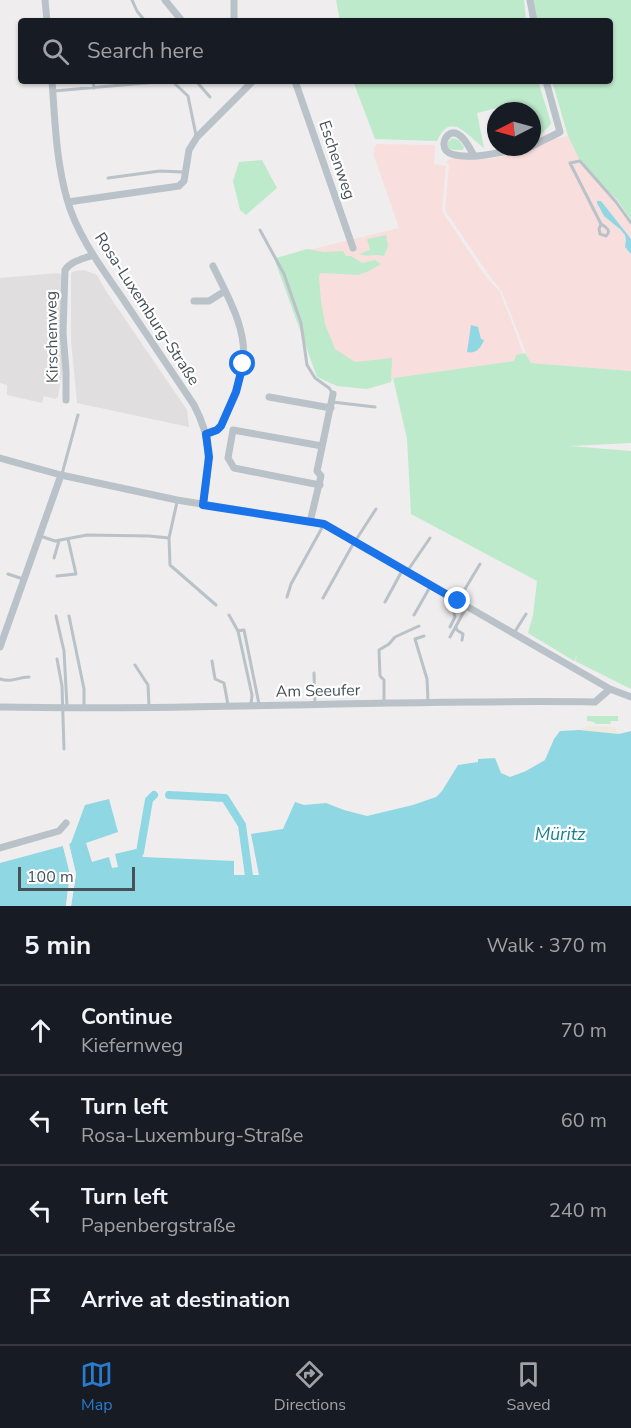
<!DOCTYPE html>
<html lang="en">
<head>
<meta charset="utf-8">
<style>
  :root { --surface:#171b24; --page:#242831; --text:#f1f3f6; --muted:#9ea1a6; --line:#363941; --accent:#297bcd }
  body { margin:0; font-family:"Nunito Sans",sans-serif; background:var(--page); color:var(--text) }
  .compass { position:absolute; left:487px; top:102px; width:54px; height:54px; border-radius:50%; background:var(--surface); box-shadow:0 2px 4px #0004; rotate:264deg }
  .scale { position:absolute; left:18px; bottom:15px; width:117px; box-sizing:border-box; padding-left:6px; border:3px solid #475158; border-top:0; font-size:16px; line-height:21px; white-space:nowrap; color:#475158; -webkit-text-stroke:4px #fff; paint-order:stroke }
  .stop { position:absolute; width:18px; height:18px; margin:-14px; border:4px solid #1a73e8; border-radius:50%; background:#fff }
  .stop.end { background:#1a73e8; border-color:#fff; box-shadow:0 2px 6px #0008 }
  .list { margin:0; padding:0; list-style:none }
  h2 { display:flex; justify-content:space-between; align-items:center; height:78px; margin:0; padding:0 24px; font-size:26px }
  h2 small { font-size:20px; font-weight:400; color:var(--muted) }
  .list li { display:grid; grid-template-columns:39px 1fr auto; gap:18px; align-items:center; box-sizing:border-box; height:90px; padding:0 24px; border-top:2px solid var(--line) }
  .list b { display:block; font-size:22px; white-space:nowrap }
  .list p { margin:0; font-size:20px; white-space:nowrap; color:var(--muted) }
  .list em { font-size:20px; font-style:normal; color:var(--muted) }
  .icon { flex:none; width:33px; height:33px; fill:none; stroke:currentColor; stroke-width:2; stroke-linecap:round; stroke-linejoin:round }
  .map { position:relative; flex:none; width:631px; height:906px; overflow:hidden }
  .search { position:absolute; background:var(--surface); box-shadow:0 2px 4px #0004; left:18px; right:18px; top:18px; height:66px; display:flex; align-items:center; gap:15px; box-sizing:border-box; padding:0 21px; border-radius:6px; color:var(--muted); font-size:22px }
  .sheet { height:438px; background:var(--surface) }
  nav { display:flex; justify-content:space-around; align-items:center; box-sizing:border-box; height:84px; border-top:2px solid var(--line); background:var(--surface); font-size:16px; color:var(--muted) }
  nav a { display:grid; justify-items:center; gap:3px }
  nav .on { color:var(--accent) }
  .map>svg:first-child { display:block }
  .education { fill:#e0dede }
  .medical { fill:#f8dfde }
  .green { fill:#beeacc }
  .sand { fill:#f0e9de }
  .water { fill:#8fd7e3 }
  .pier { fill:#efeded }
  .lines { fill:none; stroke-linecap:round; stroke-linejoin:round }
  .canal { stroke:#8fd7e3; stroke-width:8 }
  .lane { stroke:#b9c2c8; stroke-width:3 }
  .street { stroke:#b9c2c8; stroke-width:7 }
  .route { stroke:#1a73e8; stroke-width:8 }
  .labels { text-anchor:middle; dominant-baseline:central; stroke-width:4.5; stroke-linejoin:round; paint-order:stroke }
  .street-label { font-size:16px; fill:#475158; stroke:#fff }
  .water-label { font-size:18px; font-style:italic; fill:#198092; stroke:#fff }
</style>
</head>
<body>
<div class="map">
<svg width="631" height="906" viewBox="0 0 631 906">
  <rect width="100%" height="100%" fill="#efeded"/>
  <!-- education -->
  <path class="education" d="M84 270 97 275 106 291 187 410 189 427 77 403 71 340V273L75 271Z
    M58 273 62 275 63 366 58 397 55 399 44 396 42 403 7 395V385L0 383V278Z"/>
  <!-- medical -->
  <path class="medical" d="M568 136 580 161 615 203 631 225V371L530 363 502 292 486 271 445 210 449 164 446 163 449 159H485L494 158 532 149 545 144 551 139Z
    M377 144 434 145 435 147 434 164 446 166 442 211 484 274 500 292 516 333 523 354 516 355 514 361 393 378 391 382 367 389 337 386 276 258 399 228 373 153 375 152 374 148Z"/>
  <!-- green -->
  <path class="green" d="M336 0H524L526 21H340Z
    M531 0H631V220L618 201 580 161 568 136 552 81H610V21H534Z
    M353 81H538L551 123C547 131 539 134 532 139V111H498L497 108 477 113 484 148C467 136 451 110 437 141L375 139Z
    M452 138 459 140 464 147 463 150H454L448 148V142Z
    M262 160 277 188 246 215 240 210 233 181 239 162Z
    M386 235 388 246 384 256C372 253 370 258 359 254L370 250 367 239Z
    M307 249 324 252 343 251 346 256H351L362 263 375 260 381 264 367 272 358 275 320 273 319 277 321 301 325 324 335 349 355 362 392 358 391 382 367 389 337 386 317 377 275 261 276 258Z
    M525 353 531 363 631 371V443L570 446 631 451V689L575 661 578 654 574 661 528 633 533 615 537 581 411 514 407 439 393 378 514 361 516 355Z
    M587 716H618V721H611L610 724H596L594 722 587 721Z"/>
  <!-- sand -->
  <path class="sand" d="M589 726 614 727 619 734 579 730Z"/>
  <!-- water -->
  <path class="water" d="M597 201H601L631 239V254L625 247 626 240 625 235 621 230 604 216 597 203Z
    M471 325 478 327 481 339 484 340C481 348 476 354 467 352Z
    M579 730 619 734 631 731V906H71L76 874 69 844 71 843 85 805 109 799 118 832 86 843 92 862 109 857 112 868 118 867 115 854 136 849 143 857 234 861V875H259L251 834 283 829 295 802 304 805 326 803 344 810 367 816 413 805 436 797 442 791 458 765 478 762V759L495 758 501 773 510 777 526 771 545 760 554 739 560 731Z
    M63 846 70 874 66 906H0V863Z"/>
  <!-- pier -->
  <path class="pier" d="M69 844 76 874 71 906H66L70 874 63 846 66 845 67 851 66 845Z"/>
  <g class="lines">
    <!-- canal -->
    <path class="canal" d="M169 795 225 798 242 825 249 876
      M140 852 149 800 154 795"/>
    <!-- lane -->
    <path class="lane" d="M132 0 137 11 145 21
      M93 81 94 88
      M172 81 188 96 196 135
      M196 81 210 97
      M54 91 168 81
      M108 178 160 171 183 172
      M601 224C606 227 612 231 606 236L600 234 599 229 601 224 570 163 580 161 616 202 631 223
      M260 230 284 274 301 323 307 365 315 378 329 388 333 394
      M332 402 375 407
      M62 474 78 415
      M40 536 55 541 87 535 149 536 169 538 177 502
      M169 538 170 565 216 605
      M54 558 59 541
      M408 570 430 538
      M8 574 23 579
      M57 576 76 574 68 539
      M287 597 291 584 323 526
      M323 598 352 546 376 509
      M459 599 480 564
      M385 602 403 569
      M229 615 238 631 252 695 251 704
      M414 615 430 587
      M56 616 64 651 67 706
      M69 616 84 689V706
      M450 627 455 617 454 613 459 604
      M456 627 457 630 463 634 462 640
      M238 631 244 630 259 704
      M514 633 526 614
      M424 636 415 639 427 679 428 701
      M450 637 466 608
      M57 659 62 686 64 749
      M212 661 215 679 224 683 228 705
      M135 665 148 685 149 706
      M314 673 315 704
      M0 679C12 683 17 677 29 677
      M384 703V680L380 676 379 650 389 644 395 637 419 626"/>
    <!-- street -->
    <path class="street" d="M45 0 47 21
      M165 0 182 21
      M234 0V21
      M530 0 534 21
      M52 81C55 120 56 161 67 199 77 236 104 271 125 302 148 336 171 371 194 405 214 443 209 465 203 505
      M295 81 353 248
      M532 146 560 132 546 81
      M474 156C470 148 459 126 448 135 445 138 444 140 444 144 443 168 513 150 526 147
      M68 202 179 186 184 181 189 150 197 137 253 81
      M194 301H209L225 291
      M269 397 331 408
      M66 400V371L63 333 65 270C71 261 83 259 93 255
      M206 434 217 430 221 426C229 406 240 386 243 364 248 330 227 295 213 266
      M0 458 61 475 177 500 324 524 610 689 631 697
      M320 485 234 468 228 458 233 430 322 446
      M310 522 321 476 317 471 333 394
      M0 647 61 475
      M0 707C198 711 397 699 595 702L610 689
      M0 848 59 831 66 823"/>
  </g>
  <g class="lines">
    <!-- route -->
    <path class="route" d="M243 364 236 392 221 426 217 430 206 434 209 457 203 505 324 524 458 601"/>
  </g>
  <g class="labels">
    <!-- street labels -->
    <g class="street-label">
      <text transform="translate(337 160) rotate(71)">Eschenweg</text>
      <text transform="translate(147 309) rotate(57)">Rosa-Luxemburg-Straße</text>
      <text transform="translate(52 337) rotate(-91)">Kirschenweg</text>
      <text transform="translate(318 691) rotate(-1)">Am Seeufer</text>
    </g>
    <!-- water labels -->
    <g class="water-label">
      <text x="560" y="834">Müritz</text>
    </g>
  </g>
</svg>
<svg class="compass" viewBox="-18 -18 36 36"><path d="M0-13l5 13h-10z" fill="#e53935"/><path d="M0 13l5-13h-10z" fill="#9ea1a6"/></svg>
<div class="scale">100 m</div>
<div class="stop" style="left:243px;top:364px"></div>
<div class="stop end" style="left:458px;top:601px"></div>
<div class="search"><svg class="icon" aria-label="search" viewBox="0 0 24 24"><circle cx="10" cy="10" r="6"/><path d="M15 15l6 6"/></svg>Search here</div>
</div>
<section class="sheet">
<h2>5 min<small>Walk · 370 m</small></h2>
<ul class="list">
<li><svg class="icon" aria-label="ahead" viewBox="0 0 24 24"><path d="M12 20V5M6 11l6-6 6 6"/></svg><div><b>Continue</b><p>Kiefernweg</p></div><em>70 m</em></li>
<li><svg class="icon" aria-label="left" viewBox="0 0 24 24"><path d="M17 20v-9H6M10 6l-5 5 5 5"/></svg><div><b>Turn left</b><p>Rosa-Luxemburg-Straße</p></div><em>60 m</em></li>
<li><svg class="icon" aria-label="left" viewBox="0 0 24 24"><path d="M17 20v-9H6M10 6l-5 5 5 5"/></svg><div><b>Turn left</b><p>Papenbergstraße</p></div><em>240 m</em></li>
<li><svg class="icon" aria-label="arrive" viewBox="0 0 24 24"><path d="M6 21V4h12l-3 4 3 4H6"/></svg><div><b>Arrive at destination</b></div></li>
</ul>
</section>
<nav>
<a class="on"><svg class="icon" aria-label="map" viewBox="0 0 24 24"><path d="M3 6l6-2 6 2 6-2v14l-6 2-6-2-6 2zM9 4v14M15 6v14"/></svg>Map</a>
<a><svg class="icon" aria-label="directions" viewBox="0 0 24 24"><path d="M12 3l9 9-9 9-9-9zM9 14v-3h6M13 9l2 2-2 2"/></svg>Directions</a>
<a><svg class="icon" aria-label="saved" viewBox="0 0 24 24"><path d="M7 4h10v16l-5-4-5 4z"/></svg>Saved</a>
</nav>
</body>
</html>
